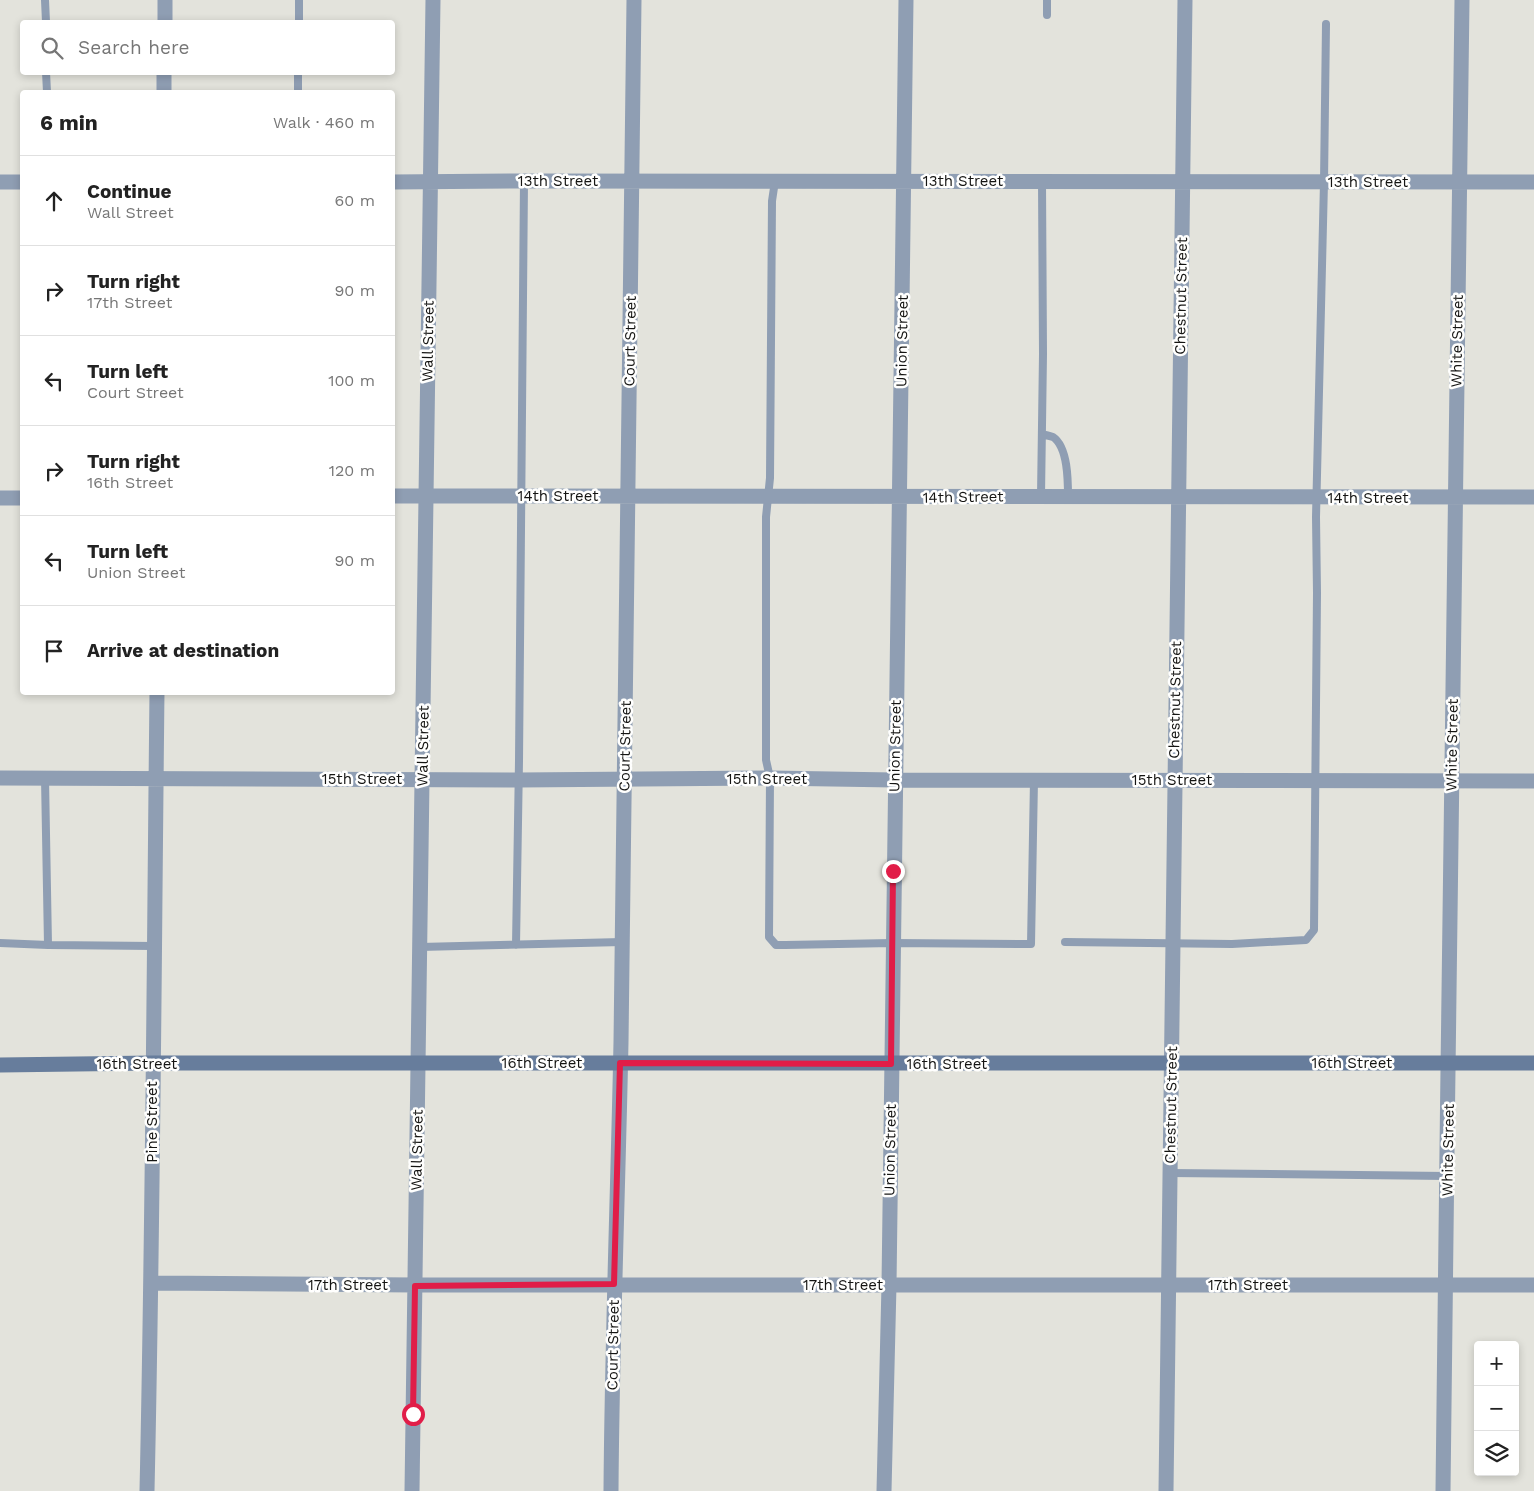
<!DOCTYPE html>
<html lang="en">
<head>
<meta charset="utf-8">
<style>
  :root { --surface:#fff; --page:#f2f2f2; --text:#222; --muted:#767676; --line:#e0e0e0 }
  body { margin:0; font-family:"Work Sans",sans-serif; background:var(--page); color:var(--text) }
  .controls { position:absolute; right:15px; bottom:15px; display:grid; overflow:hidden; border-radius:5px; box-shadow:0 2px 8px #0003 }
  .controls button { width:45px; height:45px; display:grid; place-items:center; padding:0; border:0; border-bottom:1px solid var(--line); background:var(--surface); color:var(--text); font:25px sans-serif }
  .stop { position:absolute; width:15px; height:15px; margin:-11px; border:4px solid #e11d48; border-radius:50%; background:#fff }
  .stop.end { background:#e11d48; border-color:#fff; box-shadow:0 1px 5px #0008 }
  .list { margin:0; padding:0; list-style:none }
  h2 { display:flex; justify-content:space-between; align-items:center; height:65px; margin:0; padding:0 20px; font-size:21px }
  h2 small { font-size:16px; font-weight:400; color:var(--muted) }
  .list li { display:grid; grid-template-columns:32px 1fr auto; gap:15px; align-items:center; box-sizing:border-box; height:90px; padding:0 20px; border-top:1px solid var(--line) }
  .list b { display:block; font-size:19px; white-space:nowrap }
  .list p { margin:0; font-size:16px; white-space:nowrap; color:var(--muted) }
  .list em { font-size:16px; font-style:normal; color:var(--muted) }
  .icon { flex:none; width:28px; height:28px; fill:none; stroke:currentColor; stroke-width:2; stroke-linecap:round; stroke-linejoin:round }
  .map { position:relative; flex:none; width:1534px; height:1491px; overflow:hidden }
  .search { position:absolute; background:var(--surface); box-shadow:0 2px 8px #0003; left:20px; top:20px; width:375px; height:55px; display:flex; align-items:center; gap:12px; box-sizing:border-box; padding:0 18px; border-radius:5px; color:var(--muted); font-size:19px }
  .panel { position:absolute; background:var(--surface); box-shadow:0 2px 8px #0003; left:20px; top:90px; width:375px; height:605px; border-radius:5px }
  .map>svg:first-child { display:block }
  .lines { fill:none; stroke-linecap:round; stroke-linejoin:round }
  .lane { stroke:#8f9eb3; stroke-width:8 }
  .street { stroke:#8f9eb3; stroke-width:15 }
  .secondary { stroke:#677d9c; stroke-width:15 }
  .route { stroke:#e11d48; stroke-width:6 }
  .labels { text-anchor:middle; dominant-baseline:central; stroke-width:5; stroke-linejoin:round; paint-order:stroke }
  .street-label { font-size:15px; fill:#141412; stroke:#fffffe }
</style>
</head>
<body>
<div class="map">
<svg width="1534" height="1491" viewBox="0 0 1534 1491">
  <rect width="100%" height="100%" fill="#e3e3dc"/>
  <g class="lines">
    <!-- lane -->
    <path class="lane" d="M45 0 46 22
      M1047 0V15
      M299 22V0
      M46 72 47 92
      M298 92V72
      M775 181 772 201 770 478 766 517V760L770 778 769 937 776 945H785L892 943 1031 944 1034 780
      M1042 434C1045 435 1050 436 1053 437 1068 447 1068 481 1068 497
      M1041 496 1043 354 1042 181
      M45 778 48 945 154 946
      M1065 942 1232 944 1306 940 1314 930 1317 593 1316 517 1324 182 1326 24
      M0 943 48 945
      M516 945 519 761 524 181
      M420 947 622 942
      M1170 1173 1447 1176"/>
    <!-- street -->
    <path class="street" d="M165 22V0
      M164 92V72
      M0 182H22
      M392 182 524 181 1534 182
      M392 496 1534 497
      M0 498H22
      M0 778 519 780 770 778 894 780 1534 781
      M152 1283 415 1285H1534
      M147 1491C153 1225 154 959 157 692
      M412 1491 433 0
      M611 1491C612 1341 618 1191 621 1042 627 694 630 347 634 0
      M884 1491 889 1285 906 0
      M1166 1491 1185 0
      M1443 1491C1449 994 1454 497 1462 0"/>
    <!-- secondary -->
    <path class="secondary" d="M0 1065 153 1063H1534"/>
  </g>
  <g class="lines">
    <!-- route -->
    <path class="route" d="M413 1414 415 1286 614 1284 620 1063 891 1064 893 871"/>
  </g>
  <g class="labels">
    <!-- street labels -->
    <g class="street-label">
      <text x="558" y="181">13th Street</text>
      <text x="963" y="181">13th Street</text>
      <text x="1368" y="182">13th Street</text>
      <text transform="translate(1181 296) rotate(-89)">Chestnut Street</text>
      <text transform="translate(428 341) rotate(-89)">Wall Street</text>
      <text transform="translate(630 341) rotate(-89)">Court Street</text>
      <text transform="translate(902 341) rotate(-89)">Union Street</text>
      <text transform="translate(1457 341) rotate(-89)">White Street</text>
      <text x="558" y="496">14th Street</text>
      <text transform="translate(963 497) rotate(-1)">14th Street</text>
      <text x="1368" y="498">14th Street</text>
      <text transform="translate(1175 700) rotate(-89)">Chestnut Street</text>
      <text transform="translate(1452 745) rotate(-89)">White Street</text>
      <text transform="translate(423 746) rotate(-89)">Wall Street</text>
      <text transform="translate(625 746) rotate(-89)">Court Street</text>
      <text transform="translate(895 746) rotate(-89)">Union Street</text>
      <text x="362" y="779">15th Street</text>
      <text x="767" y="779">15th Street</text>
      <text x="1172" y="780">15th Street</text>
      <text x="542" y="1063">16th Street</text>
      <text x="1352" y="1063">16th Street</text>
      <text x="137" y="1064">16th Street</text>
      <text x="947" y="1064">16th Street</text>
      <text transform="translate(1171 1105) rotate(-89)">Chestnut Street</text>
      <text transform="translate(152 1122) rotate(-90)">Pine Street</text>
      <text transform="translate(417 1150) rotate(-89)">Wall Street</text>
      <text transform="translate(890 1150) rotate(-89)">Union Street</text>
      <text transform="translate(1448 1150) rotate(-89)">White Street</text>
      <text x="348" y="1285">17th Street</text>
      <text x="843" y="1285">17th Street</text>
      <text x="1248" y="1285">17th Street</text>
      <text transform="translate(613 1345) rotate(-89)">Court Street</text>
    </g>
  </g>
</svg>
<div class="controls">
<button>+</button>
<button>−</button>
<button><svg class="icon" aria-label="layers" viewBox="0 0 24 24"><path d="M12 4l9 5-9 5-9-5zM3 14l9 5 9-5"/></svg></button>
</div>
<div class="stop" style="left:413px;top:1414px"></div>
<div class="stop end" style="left:893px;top:871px"></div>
<div class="search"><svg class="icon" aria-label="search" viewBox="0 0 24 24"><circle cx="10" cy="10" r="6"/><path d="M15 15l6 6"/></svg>Search here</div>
<section class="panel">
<h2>6 min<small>Walk · 460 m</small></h2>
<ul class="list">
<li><svg class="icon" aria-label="ahead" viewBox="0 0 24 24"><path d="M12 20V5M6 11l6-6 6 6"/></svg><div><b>Continue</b><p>Wall Street</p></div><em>60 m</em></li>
<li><svg class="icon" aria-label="right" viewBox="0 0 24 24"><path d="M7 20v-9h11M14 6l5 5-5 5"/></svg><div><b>Turn right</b><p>17th Street</p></div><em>90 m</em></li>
<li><svg class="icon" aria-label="left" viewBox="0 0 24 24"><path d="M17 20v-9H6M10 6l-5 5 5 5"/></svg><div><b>Turn left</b><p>Court Street</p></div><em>100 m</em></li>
<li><svg class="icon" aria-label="right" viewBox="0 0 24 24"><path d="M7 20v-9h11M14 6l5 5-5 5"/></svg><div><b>Turn right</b><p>16th Street</p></div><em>120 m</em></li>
<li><svg class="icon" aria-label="left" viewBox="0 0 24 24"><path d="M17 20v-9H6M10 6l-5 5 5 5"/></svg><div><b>Turn left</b><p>Union Street</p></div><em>90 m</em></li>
<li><svg class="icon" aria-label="arrive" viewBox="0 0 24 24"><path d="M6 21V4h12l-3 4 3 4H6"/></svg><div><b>Arrive at destination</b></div></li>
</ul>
</section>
</div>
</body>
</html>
